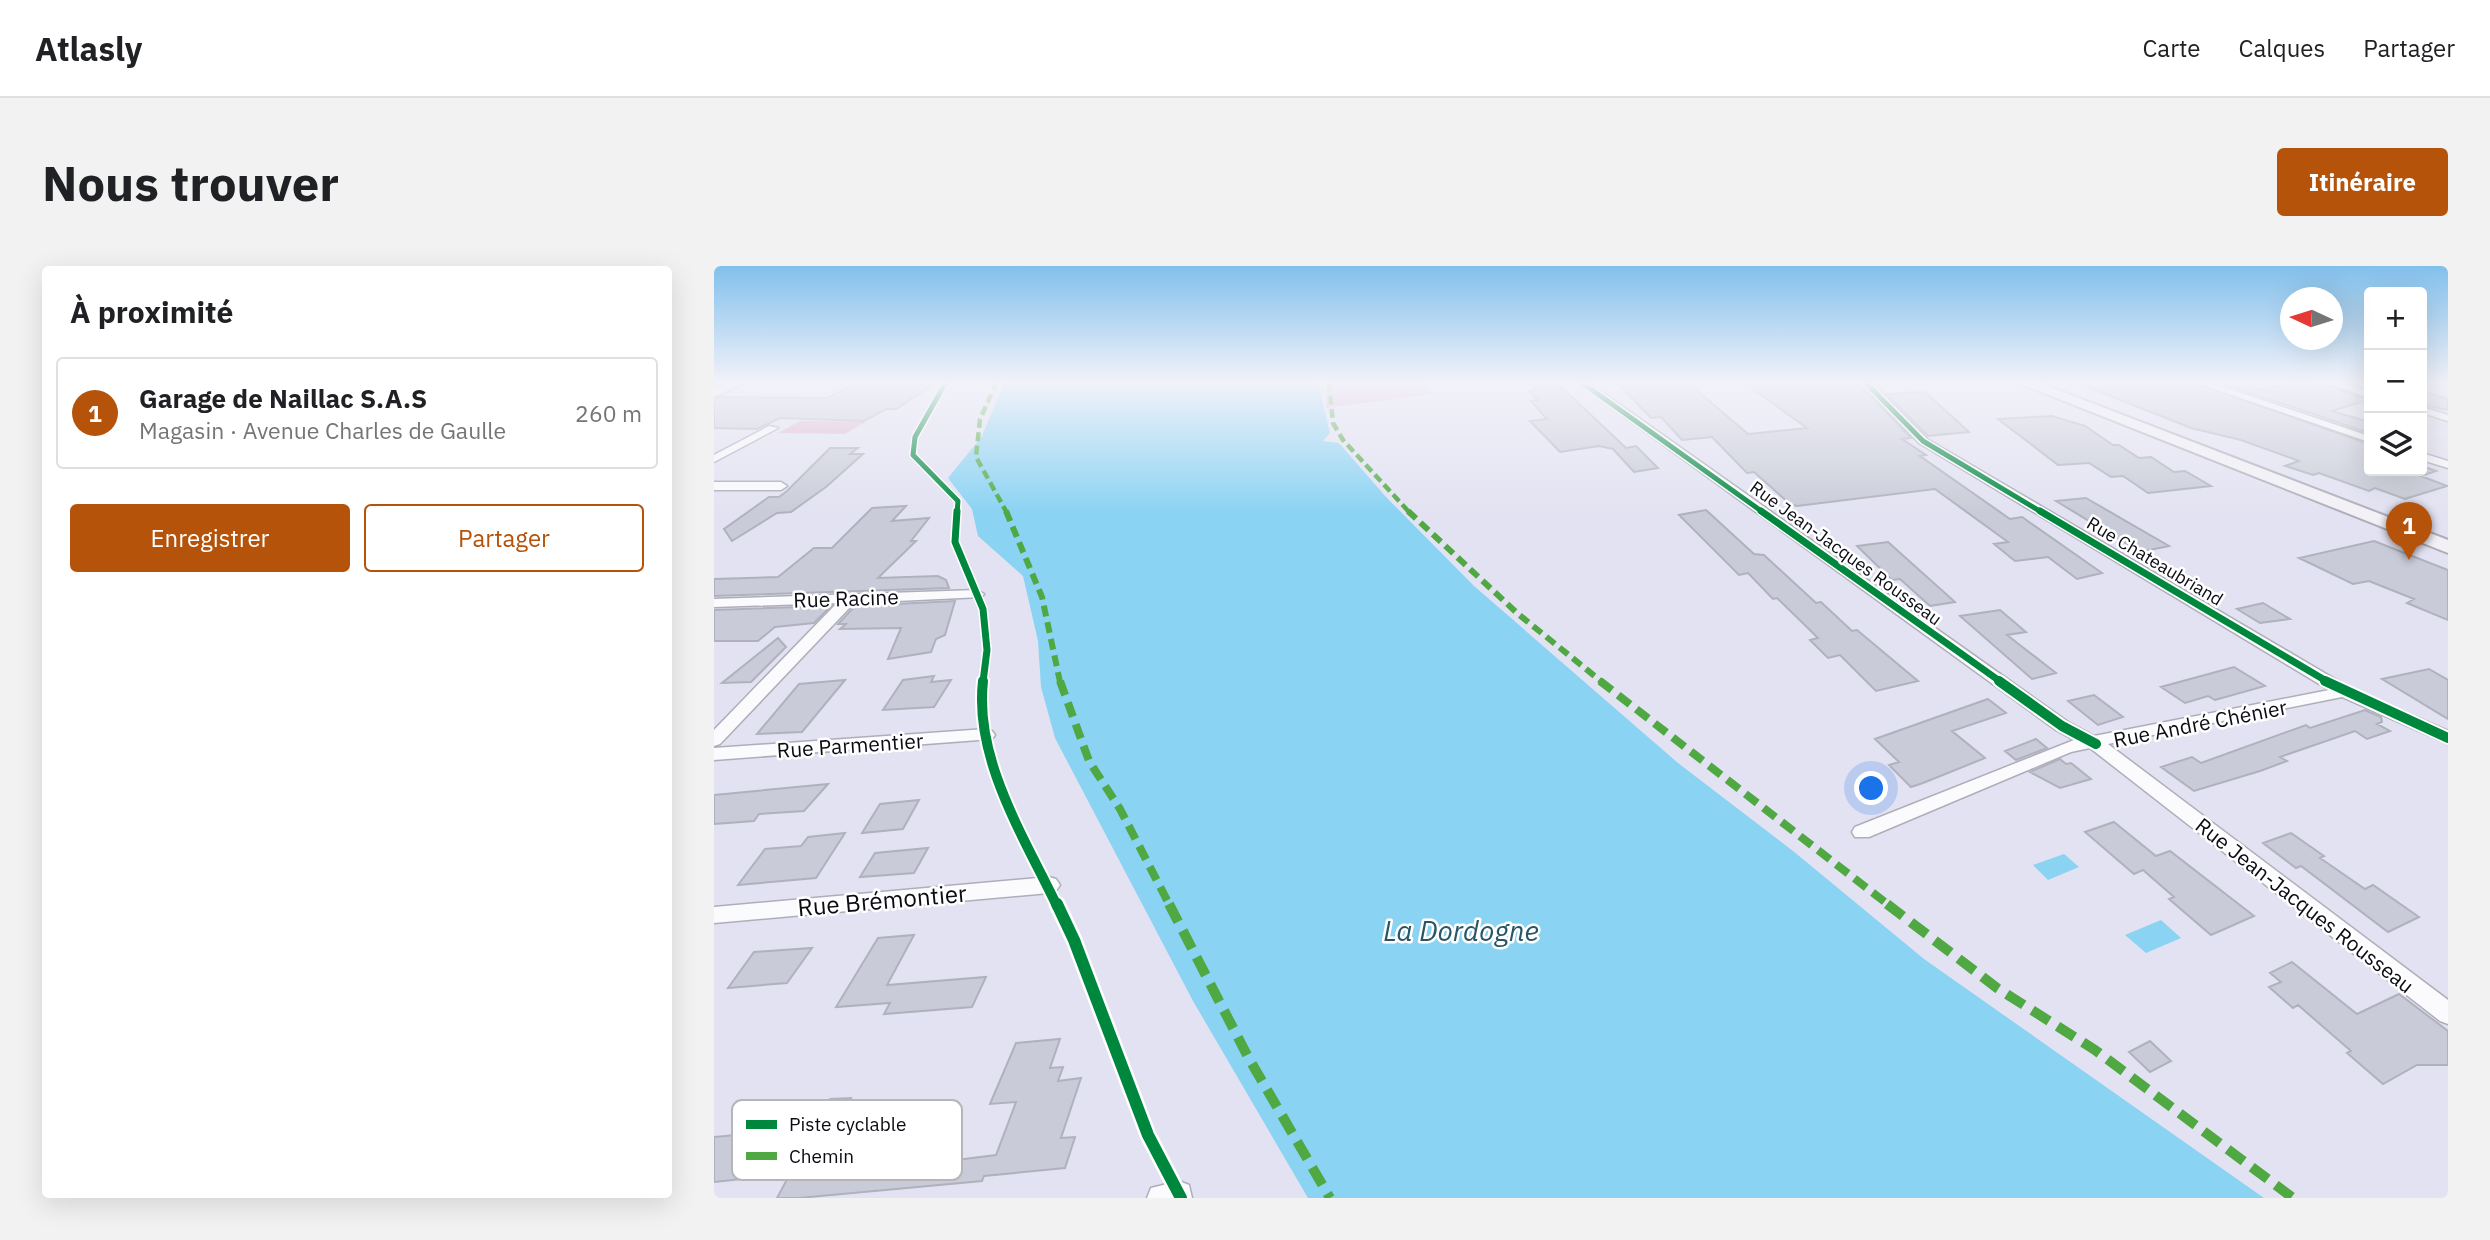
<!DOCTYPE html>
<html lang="fr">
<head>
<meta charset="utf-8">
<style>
  :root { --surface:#fff; --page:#f2f2f2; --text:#202124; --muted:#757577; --line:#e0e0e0; --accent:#b45309 }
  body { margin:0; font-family:"IBM Plex Sans",sans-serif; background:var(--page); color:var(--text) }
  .controls { position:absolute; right:21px; top:21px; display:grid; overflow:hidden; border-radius:7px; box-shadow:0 7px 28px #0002 }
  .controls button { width:63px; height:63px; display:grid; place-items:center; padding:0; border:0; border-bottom:2px solid var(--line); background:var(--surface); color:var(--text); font:35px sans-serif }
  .compass { position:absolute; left:1566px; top:21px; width:63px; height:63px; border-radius:50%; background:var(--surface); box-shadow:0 7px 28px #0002; rotate:274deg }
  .you { position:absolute; left:1158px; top:523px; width:24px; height:24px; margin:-18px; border:5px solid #fff; border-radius:50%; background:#1a73e8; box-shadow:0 0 0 10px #1a73e833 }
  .badge { display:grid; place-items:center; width:46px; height:46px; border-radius:50%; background:var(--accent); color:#fff; font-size:23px; font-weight:700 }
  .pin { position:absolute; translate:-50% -58px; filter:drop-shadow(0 2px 4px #0008) }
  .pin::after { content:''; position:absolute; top:37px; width:24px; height:21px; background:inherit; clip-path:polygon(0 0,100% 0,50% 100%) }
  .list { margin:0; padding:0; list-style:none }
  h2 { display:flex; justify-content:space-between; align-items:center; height:91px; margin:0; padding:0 28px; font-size:30px }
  h2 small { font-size:23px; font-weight:400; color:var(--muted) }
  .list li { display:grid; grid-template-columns:46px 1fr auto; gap:21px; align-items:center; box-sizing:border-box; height:112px; margin:0 14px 14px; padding:0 14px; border:2px solid var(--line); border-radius:7px }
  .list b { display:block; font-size:26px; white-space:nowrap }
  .list p { margin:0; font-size:23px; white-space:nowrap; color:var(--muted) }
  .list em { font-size:23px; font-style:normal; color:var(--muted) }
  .actions { display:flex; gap:14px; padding:21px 28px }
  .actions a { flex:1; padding:16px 0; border:2px solid var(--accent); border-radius:7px; text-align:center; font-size:24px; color:var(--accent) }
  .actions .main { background:var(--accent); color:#fff }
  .icon { flex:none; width:38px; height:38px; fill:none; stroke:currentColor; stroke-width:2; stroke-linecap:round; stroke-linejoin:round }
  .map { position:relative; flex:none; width:1734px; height:932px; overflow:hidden; border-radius:7px }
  header { display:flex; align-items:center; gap:42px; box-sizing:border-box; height:98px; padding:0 35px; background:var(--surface); border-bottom:2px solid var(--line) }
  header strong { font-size:33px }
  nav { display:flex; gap:38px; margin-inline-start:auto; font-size:24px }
  .intro { display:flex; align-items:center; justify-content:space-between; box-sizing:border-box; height:168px; padding:0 42px }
  h1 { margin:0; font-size:49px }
  .button { padding:18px 32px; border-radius:7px; background:var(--accent); color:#fff; font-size:24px; font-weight:700 }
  main { display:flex; gap:42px; padding:0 42px }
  aside { flex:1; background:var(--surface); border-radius:7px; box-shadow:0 7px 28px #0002 }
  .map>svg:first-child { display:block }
  .green { fill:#e1b5d1 }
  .water { fill:#8ad3f3 }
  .building { fill:#c9ccd8; stroke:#afb2bd; stroke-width:2 }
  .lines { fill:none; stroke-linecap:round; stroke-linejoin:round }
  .street-casing { stroke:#aeaeba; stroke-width:3 }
  .secondary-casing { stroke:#aeaeba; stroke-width:4 }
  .street { fill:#fbfbfd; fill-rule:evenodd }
  .secondary { fill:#f3f1f5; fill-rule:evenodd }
  .quiet-far3 { stroke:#50a842; stroke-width:4.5; stroke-dasharray:9 4.5; stroke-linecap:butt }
  .quiet-far2 { stroke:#50a842; stroke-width:6; stroke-dasharray:11 6; stroke-linecap:butt }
  .quiet-far1 { stroke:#50a842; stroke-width:8; stroke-dasharray:15 8; stroke-linecap:butt }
  .quiet { stroke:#50a842; stroke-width:10; stroke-dasharray:20 10; stroke-linecap:butt }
  .cycleway-far3-casing { stroke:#fff; stroke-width:8 }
  .cycleway-far2-casing { stroke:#fff; stroke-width:10 }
  .cycleway-far1-casing { stroke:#fff; stroke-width:14 }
  .cycleway-casing { stroke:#fff; stroke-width:17 }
  .cycleway-far3 { stroke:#00873e; stroke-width:5 }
  .cycleway-far2 { stroke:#00873e; stroke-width:7 }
  .cycleway-far1 { stroke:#00873e; stroke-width:10 }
  .cycleway { stroke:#00873e; stroke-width:12 }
  .labels { text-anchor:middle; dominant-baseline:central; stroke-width:5; stroke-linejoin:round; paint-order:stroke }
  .far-street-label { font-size:18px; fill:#0b0b14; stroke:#fff }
  .street-label { font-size:21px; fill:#0b0b14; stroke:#fff }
  .near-street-label { font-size:24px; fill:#0b0b14; stroke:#fff }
  .near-water-label { font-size:28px; font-style:italic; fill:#295666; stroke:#fff }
  .key { fill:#fff; stroke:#b6b6b8; stroke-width:2 }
  .key-label { font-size:19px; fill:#0b0b14 }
</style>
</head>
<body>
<header>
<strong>Atlasly</strong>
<nav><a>Carte</a><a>Calques</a><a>Partager</a></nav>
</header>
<div class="intro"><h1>Nous trouver</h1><a class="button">Itinéraire</a></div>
<main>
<aside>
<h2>À proximité<small></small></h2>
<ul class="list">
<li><span class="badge">1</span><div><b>Garage de Naillac S.A.S</b><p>Magasin · Avenue Charles de Gaulle</p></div><em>260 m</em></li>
</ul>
<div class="actions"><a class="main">Enregistrer</a><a>Partager</a></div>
</aside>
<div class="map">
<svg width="1734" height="932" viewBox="0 0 1734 932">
  <rect width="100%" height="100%" fill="#e3e2f2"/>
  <!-- green -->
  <path class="green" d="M613 116 712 117 718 128 612 142Z
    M86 155 151 156 131 168 64 167Z"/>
  <!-- water -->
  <path class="water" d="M290 117H604L616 167 609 175 625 177 672 231 760 320 964 497 1079 585 1210 693 1550 932H594L479 735 341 472 327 421 324 375 309 310 264 270 258 243 234 212 268 170Z
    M1350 588 1365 601 1334 614 1319 599Z
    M1447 654 1467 672 1432 687 1411 669Z"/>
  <!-- building -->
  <path class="building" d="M145 116H223L182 143H172L150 155 66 152 43 163 0 162V133L5 131 113 132Z
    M817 116H842L912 182 922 180 944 202 920 206 899 183 885 180 846 186 816 155 833 153 817 135 824 134 815 125 822 124Z
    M902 116H973L1034 168 1093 162 1029 116H1138L1155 128 1197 172 1188 173 1212 189 1206 190 1296 253 1308 251 1388 307 1363 313 1334 291 1301 295 1280 278 1294 276 1221 223 1083 240 1076 238 1040 206 1033 207 998 171 968 174 947 151 937 152Z
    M1361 116H1478L1655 178V205H1708V200L1722 205 1707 210 1733 220 1691 233 1661 222 1655 225 1605 207 1599 209 1571 200 1585 195 1527 174 1477 162Z
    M1505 116H1524L1547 124 1582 116 1618 121 1654 134 1618 145 1655 156V167Z
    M1708 125 1734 133V144L1708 139Z
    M1211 126 1255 166 1214 170 1172 128Z
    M1338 150 1371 160 1399 179H1405L1425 192 1437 191 1460 206 1471 205 1497 220 1434 227 1409 210 1397 211 1375 197 1344 199 1284 153Z
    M116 182H144L136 188H149L112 221 77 246 63 247 18 275 10 263 55 231H65L73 225Z
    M1372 232 1455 280 1426 286 1342 235Z
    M192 240 178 255 215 252 197 275H202L164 312 224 310 232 314 235 322 0 330V313L64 311 100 282H118L158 242Z
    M992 244 1040 288 1050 289 1102 337 1107 336 1138 365 1143 364 1204 415 1162 425 1126 389 1114 392 1096 374 1104 372 1063 332 1059 333 1034 307 1025 309 965 249Z
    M1660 275 1734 304V354L1693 337 1700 333 1655 315 1639 318 1585 292Z
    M1174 276 1241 336 1216 340 1186 313 1178 314 1143 280Z
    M241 335 231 369 222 373 217 386 174 393 187 362 126 363 132 358H124L141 340Z
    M1549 337 1576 353 1546 357 1523 343Z
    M117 340 100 357 61 361 44 375H0V344Z
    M1286 344 1312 366 1293 369 1342 407 1318 413 1246 350Z
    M64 372 72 381 37 416 8 417Z
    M1520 401 1551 420 1501 434 1494 430 1471 437 1447 421Z
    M1715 403 1734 414V453L1668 413Z
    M220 410 217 416 237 414 220 441 169 444 189 414Z
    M131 414 88 466 43 468 85 418Z
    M1380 429 1409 451 1384 459 1354 435Z
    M1274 433 1292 447 1238 465 1271 492 1209 517 1197 521 1175 499 1185 496 1161 473Z
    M1651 444 1667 451 1668 456 1663 458 1676 465 1653 473 1641 465 1566 491 1573 495 1546 505 1480 525 1447 501 1478 491 1487 497 1592 459 1596 462Z
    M1322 473 1333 482 1302 494 1291 485Z
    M1346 493 1352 498 1357 497 1377 513 1346 522 1316 506Z
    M114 518 90 545 45 548 40 555 0 558V529Z
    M205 534 189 563 148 567 166 538Z
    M1400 556 1442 590 1456 585 1540 650 1497 669 1455 633 1460 631 1429 604 1420 608 1371 566Z
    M131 567 102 612 24 619 51 583 87 580 94 571Z
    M1577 567 1610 590 1606 592 1651 623 1659 619 1705 651 1674 666 1587 600 1582 602 1549 577Z
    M214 582 200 607 146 611 161 587Z
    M200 669 173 719 272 711 258 741 170 748 176 737 122 741 164 672Z
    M98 682 73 717 14 722 40 686Z
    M1578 696 1643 748 1685 728 1734 765V799H1703L1669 818 1633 787 1637 785 1584 739 1579 742 1555 721 1567 716 1556 707Z
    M346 773 336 802 349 801 344 815 367 812 347 872 361 871 351 902 270 910 268 915 85 932H63L76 908 0 916V871L100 862 116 833 137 832 114 875 191 866 182 887 232 882 226 896 282 889 302 836 276 838 302 777Z
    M1436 775 1457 795 1436 806 1415 786Z"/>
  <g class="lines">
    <!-- street casing -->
    <g class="street-casing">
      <path id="street" d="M863 116H874L1354 456 1380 470 1615 424 1205 177 1147 116H1157L1213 173 1636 422 1734 465V478L1628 431 1394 478 1734 734V758L1726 755 1376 482 1357 486 1155 571H1141L1138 566 1141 561 1360 474 1342 464Z
        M1480 116H1495L1655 170V176Z
        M1611 116H1626L1655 126V132Z
        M1708 141 1734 149V155L1708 147Z
        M55 160 64 162 0 196V189Z
        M1708 187 1734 195V202L1708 194Z
        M0 216H67L73 220 67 224H0Z
        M263 324 270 328 268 331 140 337 6 478 0 480V464L123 337 0 341V333Z
        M272 463 278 465 281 469 278 473 0 494V482Z
        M335 611 342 613 346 619 342 625 335 627 0 657V641Z
        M465 915 475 919 478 932H433L437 922Z"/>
    </g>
    <!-- secondary casing -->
    <g class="secondary-casing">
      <path id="secondary" d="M12 116H32L0 131V122Z
        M1302 116H1323L1734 274V287Z"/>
    </g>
    <!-- street -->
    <use href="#street" class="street"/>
    <!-- secondary -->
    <use href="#secondary" class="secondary"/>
    <!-- quiet-far3 -->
    <path class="quiet-far3" d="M283 116 266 153 262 191 293 247
      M615 116 619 157 629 174 696 247"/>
    <!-- quiet-far2 -->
    <path class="quiet-far2" d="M292 245 328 331 346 416
      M694 245 803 347 888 416"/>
    <!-- quiet-far1 -->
    <path class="quiet-far1" d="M346 415 375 495 406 543 456 640
      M886 415 1176 640"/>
    <!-- quiet -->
    <path class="quiet" d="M455 638 534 791 616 932
      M1173 638 1283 722 1381 784 1579 932"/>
    <!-- cycleway-far3 casing -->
    <g class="cycleway-far3-casing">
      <path id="cycleway-far3" d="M232 116 201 171 199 189 244 235 243 247
        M867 116 1050 247
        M1151 116 1209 175 1329 247"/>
    </g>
    <!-- cycleway-far2 casing -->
    <g class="cycleway-far2-casing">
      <path id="cycleway-far2" d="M243 245 241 276 269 343 273 384 269 416
        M1047 245 1287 416
        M1326 245 1614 416"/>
    </g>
    <!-- cycleway-far1 casing -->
    <g class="cycleway-far1-casing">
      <path id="cycleway-far1" d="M269 415C260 493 310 571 343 640
        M1285 415 1348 460 1382 478
        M1611 415 1734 472"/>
    </g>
    <!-- cycleway casing -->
    <g class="cycleway-casing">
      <path id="cycleway" d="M343 638 360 674 434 869 467 932"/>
    </g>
    <!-- cycleway-far3 -->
    <use href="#cycleway-far3" class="cycleway-far3"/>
    <!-- cycleway-far2 -->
    <use href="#cycleway-far2" class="cycleway-far2"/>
    <!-- cycleway-far1 -->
    <use href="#cycleway-far1" class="cycleway-far1"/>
    <!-- cycleway -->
    <use href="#cycleway" class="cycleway"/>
  </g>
  <!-- sky -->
  <linearGradient id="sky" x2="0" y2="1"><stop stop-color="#82c0ec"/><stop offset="0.47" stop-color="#f2f2f9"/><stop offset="1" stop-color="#f2f2f9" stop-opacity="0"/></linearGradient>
  <rect width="1734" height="247" fill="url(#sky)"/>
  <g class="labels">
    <!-- far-street labels -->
    <g class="far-street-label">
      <text transform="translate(1132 287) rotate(36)">Rue Jean-Jacques Rousseau</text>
      <text transform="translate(1441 295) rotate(31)">Rue Chateaubriand</text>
    </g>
    <!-- street labels -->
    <g class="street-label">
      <text transform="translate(132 332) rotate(-2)">Rue Racine</text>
      <text transform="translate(1486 457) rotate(-11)">Rue André Chénier</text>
      <text transform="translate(136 479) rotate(-4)">Rue Parmentier</text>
      <text transform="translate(1591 639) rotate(38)">Rue Jean-Jacques Rousseau</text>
    </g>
    <!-- near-street labels -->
    <g class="near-street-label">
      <text transform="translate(168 634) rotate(-5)">Rue Brémontier</text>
    </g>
    <!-- near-water labels -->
    <g class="near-water-label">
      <text x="747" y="664">La Dordogne</text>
    </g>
  </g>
  <!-- legend -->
  <rect x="18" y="834" width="230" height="80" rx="10" class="key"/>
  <rect x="32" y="854" width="31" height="9" fill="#00873e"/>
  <rect x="32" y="886" width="31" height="8" fill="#50a842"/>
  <g class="key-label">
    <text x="75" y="865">Piste cyclable</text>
    <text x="75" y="897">Chemin</text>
  </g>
</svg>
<div class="controls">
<button>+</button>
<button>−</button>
<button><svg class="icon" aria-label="layers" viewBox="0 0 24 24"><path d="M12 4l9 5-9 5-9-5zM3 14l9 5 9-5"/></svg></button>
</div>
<svg class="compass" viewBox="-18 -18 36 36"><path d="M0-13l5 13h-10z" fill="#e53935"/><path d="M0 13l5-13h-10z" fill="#757577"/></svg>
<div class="you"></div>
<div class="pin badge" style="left:1695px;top:294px">1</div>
</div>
</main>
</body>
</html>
